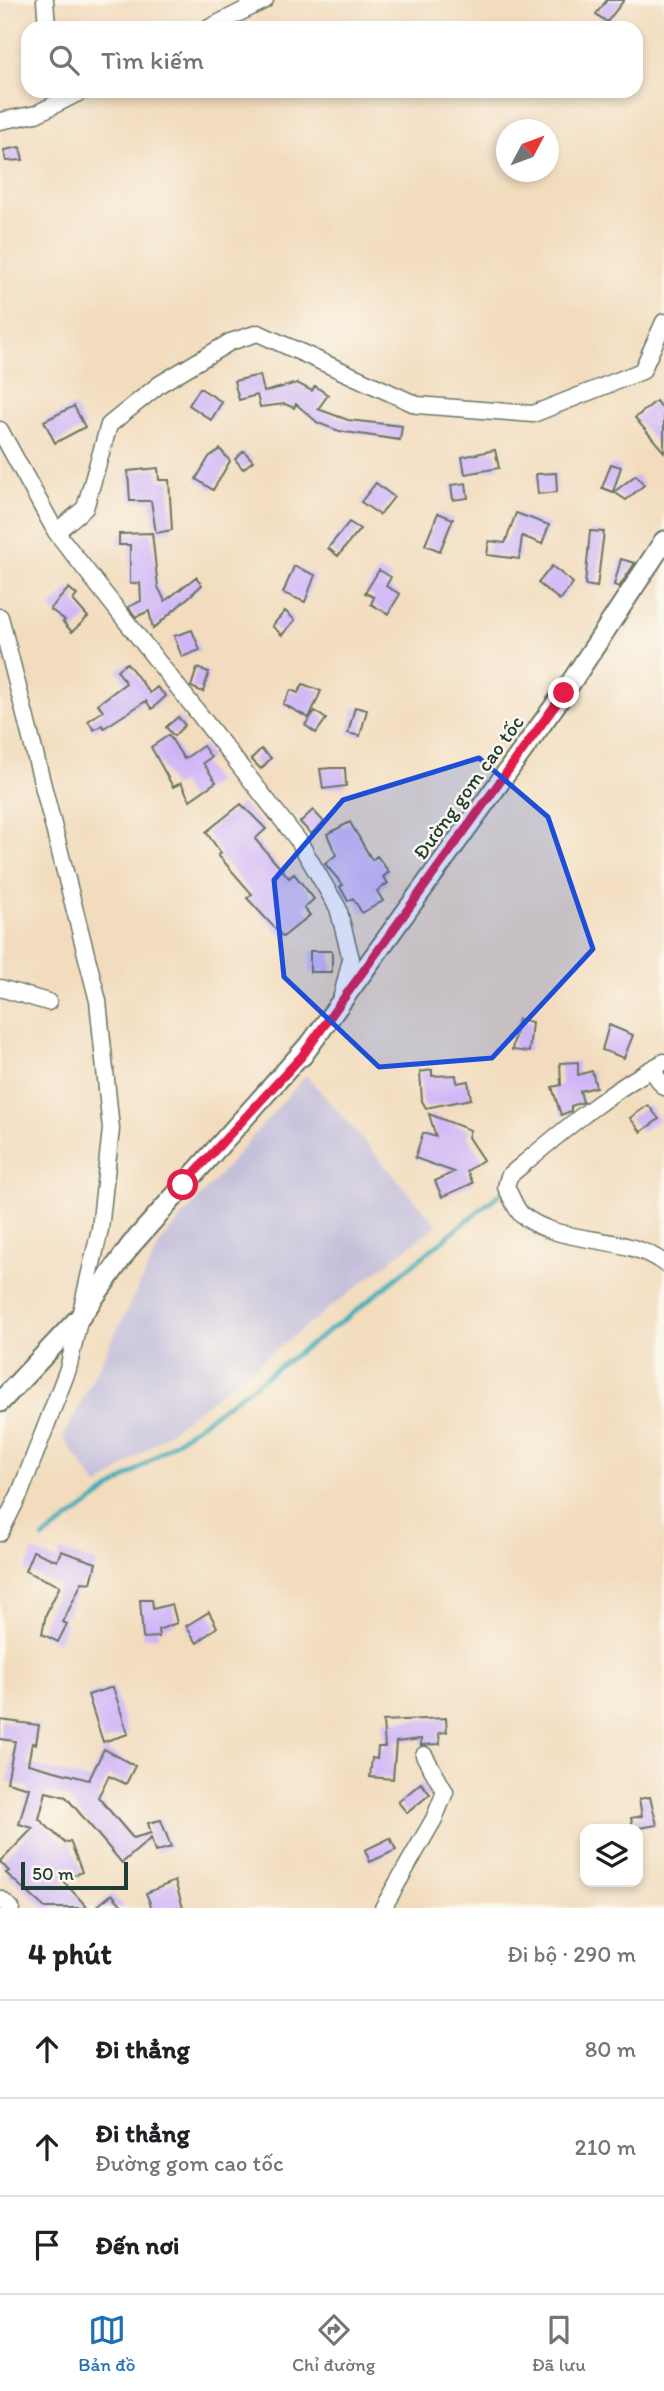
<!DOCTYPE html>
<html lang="vi">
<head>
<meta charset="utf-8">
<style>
  :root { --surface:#fff; --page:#f6f6f6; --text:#202124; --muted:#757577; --line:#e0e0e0; --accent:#1f6fb2 }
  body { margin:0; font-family:Itim,sans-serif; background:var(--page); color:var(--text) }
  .controls { position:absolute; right:21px; bottom:21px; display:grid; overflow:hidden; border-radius:14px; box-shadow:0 4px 10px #0003 }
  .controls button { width:63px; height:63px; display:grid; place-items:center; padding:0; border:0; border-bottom:2px solid var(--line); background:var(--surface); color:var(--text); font:35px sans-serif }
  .compass { position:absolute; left:496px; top:119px; width:63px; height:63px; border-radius:50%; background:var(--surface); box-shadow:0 4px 10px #0003; rotate:49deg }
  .scale { position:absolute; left:21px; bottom:18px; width:107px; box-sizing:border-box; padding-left:7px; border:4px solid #1f3d34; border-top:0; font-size:19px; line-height:24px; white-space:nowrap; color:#1f3d34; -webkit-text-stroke:5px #fbf7ec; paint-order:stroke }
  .stop { position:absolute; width:21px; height:21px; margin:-16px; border:5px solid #e11d48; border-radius:50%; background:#fff }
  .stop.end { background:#e11d48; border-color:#fff; box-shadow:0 2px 7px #0008 }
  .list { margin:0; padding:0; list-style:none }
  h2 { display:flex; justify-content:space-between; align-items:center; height:91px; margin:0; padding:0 28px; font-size:30px }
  h2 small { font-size:23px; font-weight:400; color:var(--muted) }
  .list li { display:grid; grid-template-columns:46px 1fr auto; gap:21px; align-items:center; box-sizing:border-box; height:98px; padding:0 28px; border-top:2px solid var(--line) }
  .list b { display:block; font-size:26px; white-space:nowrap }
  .list p { margin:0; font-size:23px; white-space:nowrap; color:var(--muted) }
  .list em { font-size:23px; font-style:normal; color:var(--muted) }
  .icon { flex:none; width:38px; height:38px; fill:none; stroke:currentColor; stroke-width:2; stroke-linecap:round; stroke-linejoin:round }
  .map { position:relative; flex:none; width:664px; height:1908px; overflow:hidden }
  .search { position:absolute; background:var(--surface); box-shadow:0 4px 10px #0003; left:21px; right:21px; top:21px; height:77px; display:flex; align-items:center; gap:18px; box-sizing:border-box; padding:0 24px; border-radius:21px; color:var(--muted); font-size:26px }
  .sheet { height:385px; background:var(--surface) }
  nav { display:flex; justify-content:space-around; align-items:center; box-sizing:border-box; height:98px; border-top:2px solid var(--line); background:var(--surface); font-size:19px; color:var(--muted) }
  nav a { display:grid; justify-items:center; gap:4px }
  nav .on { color:var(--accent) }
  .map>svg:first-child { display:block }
  .industrial { fill:#c5c0da }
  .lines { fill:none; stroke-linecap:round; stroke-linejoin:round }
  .stream { stroke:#39aab6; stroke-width:4.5 }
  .building { fill:#cfb5f7 }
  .minor-casing { stroke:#697564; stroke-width:19 }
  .major-casing { stroke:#697564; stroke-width:23 }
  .minor { stroke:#fff; stroke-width:16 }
  .major { stroke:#fff; stroke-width:19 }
  .route { stroke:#e11d48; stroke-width:9 }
  .marked { fill:#1d4ed8; fill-opacity:0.2; stroke:#1d4ed8; stroke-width:5; stroke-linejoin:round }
  .labels { text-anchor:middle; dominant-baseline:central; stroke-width:5; stroke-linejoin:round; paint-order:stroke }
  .street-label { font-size:21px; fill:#1f3d34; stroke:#fbf7ec }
</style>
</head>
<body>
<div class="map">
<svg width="664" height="1908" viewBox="0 0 664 1908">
  <rect width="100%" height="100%" fill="#fbf7ec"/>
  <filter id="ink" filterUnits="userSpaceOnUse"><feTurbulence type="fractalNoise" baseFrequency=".0143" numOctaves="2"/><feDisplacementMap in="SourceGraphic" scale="14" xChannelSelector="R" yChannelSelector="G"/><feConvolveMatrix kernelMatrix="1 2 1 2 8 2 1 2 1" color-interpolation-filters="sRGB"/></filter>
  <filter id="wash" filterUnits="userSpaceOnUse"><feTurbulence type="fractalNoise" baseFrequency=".00686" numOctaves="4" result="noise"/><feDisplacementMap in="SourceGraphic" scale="28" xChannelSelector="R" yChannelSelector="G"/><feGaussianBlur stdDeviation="1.57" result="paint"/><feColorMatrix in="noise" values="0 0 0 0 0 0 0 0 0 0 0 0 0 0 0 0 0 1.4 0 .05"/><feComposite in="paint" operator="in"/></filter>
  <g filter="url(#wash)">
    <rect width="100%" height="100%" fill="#f2dcbd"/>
    <!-- industrial -->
    <path class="industrial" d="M306 1075 437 1225 98 1487 63 1438 161 1242Z"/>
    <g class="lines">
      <!-- stream -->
      <path class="stream" d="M43 1538 352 1314 503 1191"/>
    </g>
    <g id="blocks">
      <!-- building -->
      <path class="building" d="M607 0H624L607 22 596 14Z
        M20 147 23 160 6 161 4 150Z
        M260 375 264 392 297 383 312 391 315 386 328 395 318 409 348 420 402 426 400 440 339 431 318 423 296 404 294 408 285 404 260 407 257 395 239 400 234 381Z
        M200 388 222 402 211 420 189 405Z
        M656 401 664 411V452L635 418Z
        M74 406 85 427 55 443 44 421Z
        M220 449 230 461 213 490 196 479 209 457Z
        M495 450 499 468 465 474 462 457Z
        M244 451 253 461 243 469 235 459Z
        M611 464 621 467 613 492 602 488Z
        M158 468 159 480H169L172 530 156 533 151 501H130L128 471Z
        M556 473 557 492 538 494 536 474Z
        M636 475 644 485 626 500 614 492Z
        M376 483 394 497 380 515 361 502Z
        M466 483 468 498 453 500 451 485Z
        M438 513 453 519 440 551 425 545Z
        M516 513 549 525 542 544 522 536 519 559 487 555 489 541 505 543Z
        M349 522 360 529 338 556 328 548Z
        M590 531 604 532 597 587 585 585Z
        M152 533 158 587 165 601 196 577 202 585 153 629 149 611 136 617 128 607 141 601 140 583 130 584V545H119V534Z
        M621 559 635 563 619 587 614 585Z
        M294 566 315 575 305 602 283 593Z
        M552 566 573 583 560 600 538 583Z
        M379 570 391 577 386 586 400 594 388 614 371 604 374 597 365 593Z
        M69 588 77 595 73 600 88 617 72 632 63 622 65 620 50 609Z
        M285 611 295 620 282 635 272 626Z
        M192 630 200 650 182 657 174 636Z
        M127 663 150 693 157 687 166 696 152 709 146 701 104 728 102 725 94 730 88 721 103 711 98 704 126 683 117 670Z
        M197 668 209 672 203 692 191 687Z
        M303 684 321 691 309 718 283 704 291 690 298 693Z
        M355 707 367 710 360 736 348 733Z
        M315 711 326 719 316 733 305 725Z
        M178 717 185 725 174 736 166 727Z
        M169 735 184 759 203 746 211 757 203 763 216 782 190 800 181 783 173 787 151 747Z
        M261 749 271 758 261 769 251 759Z
        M331 768H345L346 786 323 789 320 769Z
        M241 804 266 829 255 839 289 878 294 874 314 899 304 908 310 915 283 937 247 898 252 894 218 855 221 853 206 832Z
        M313 810 324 822 311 834 300 822Z
        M350 822 372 860 377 856 389 872 383 877 388 883 377 891 383 901 362 913 353 898 348 901 340 887 343 885 325 864 336 855 327 834Z
        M310 951H332V972H310Z
        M518 1019 532 1022 529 1052 512 1050Z
        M609 1025 633 1035 624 1058 602 1050Z
        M578 1062V1075L592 1071 596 1087 580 1091 583 1102 571 1106V1111L561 1115 552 1087 561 1085 560 1063Z
        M432 1070V1076L456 1075 457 1083 468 1081 471 1099 426 1108 422 1101 420 1072Z
        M648 1105 659 1119 641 1132 630 1118Z
        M429 1114 470 1130 468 1137 483 1160 467 1171 473 1183 442 1197 435 1181 454 1172 415 1158 423 1133 436 1137Z
        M33 1551 57 1561 61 1551 96 1563 91 1583 82 1582 63 1622 67 1624 58 1642 42 1634 46 1614 60 1586 25 1571Z
        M140 1600H152L153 1609 172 1604 177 1623 158 1630 159 1637 143 1638Z
        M209 1612 217 1627 197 1643 186 1626Z
        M113 1687 128 1734 103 1742 88 1695Z
        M446 1718 447 1732 439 1733 440 1744 421 1745V1739L396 1742 393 1779 370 1777 372 1758 377 1759 378 1747H385L383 1721Z
        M0 1720 39 1725 36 1744 32 1743 28 1764 89 1780 104 1749 135 1766 126 1784 109 1776 98 1797 133 1838 151 1833 148 1823 161 1820 171 1847 155 1852 151 1838 122 1863 66 1797 46 1792 39 1819 65 1843 70 1841 82 1872 62 1880 88 1908H45L6 1873 9 1871 0 1862 33 1828 19 1824 29 1788 7 1782 15 1741 0 1739Z
        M421 1783 430 1794 407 1813 398 1802Z
        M650 1797 657 1825 633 1829 631 1818 642 1816 639 1799Z
        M390 1838 396 1850 370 1862 365 1850Z
        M175 1881 183 1908H152L146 1893Z
        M112 1894 124 1908H95Z"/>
    </g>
  </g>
  <g filter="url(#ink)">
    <use href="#blocks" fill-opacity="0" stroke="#697564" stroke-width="2"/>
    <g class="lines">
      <!-- minor casing -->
      <g class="minor-casing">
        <path id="minor" d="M45 0 47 28
          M209 28 265 0
          M0 121 36 114 82 91
          M0 430 56 532 298 840 338 908 351 959 342 996
          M56 532 85 508 109 425 160 384 230 342 258 333 417 405 533 414 642 371 664 322
          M0 617 98 1001 111 1129 100 1229 68 1369 20 1493 0 1533
          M0 988 48 1002
          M664 1062C607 1092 558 1135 509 1176L506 1187C511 1195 515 1209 522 1215 563 1247 624 1233 664 1263
          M651 1069 664 1087
          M0 1899 11 1908
          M383 1908 434 1819 445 1792 424 1755"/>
      </g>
      <!-- major casing -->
      <g class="major-casing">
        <path id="major" d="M302 1056 564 693 664 541
          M0 1402 80 1317 131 1245 308 1046"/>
      </g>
      <!-- minor -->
      <use href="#minor" class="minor"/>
      <!-- major -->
      <use href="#major" class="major"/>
    </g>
  </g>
  <g class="lines" filter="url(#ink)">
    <!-- route -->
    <path class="route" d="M183 1185 302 1056 564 693"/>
  </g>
  <!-- marked area -->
  <path class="marked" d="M479 758 548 817 593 949 492 1058 379 1067 284 977 274 880 343 800Z"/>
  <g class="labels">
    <!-- street labels -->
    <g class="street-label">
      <text transform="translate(468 787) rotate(-54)">Đường gom cao tốc</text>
    </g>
  </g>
</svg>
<div class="controls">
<button><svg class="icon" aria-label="layers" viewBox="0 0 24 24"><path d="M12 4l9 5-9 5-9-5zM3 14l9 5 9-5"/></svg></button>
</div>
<svg class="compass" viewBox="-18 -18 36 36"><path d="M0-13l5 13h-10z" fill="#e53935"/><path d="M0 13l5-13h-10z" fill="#757577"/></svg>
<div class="scale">50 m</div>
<div class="stop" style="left:183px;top:1185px"></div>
<div class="stop end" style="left:564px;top:693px"></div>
<div class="search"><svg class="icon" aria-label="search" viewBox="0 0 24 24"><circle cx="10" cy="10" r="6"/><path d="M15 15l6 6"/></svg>Tìm kiếm</div>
</div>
<section class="sheet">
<h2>4 phút<small>Đi bộ · 290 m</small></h2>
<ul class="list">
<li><svg class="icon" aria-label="ahead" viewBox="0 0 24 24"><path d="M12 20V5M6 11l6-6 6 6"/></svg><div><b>Đi thẳng</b></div><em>80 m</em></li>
<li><svg class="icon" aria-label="ahead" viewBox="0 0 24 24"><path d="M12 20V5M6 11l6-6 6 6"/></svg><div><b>Đi thẳng</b><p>Đường gom cao tốc</p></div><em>210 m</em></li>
<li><svg class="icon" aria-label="arrive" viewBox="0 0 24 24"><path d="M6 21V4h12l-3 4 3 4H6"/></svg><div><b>Đến nơi</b></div></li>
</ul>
</section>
<nav>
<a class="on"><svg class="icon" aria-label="map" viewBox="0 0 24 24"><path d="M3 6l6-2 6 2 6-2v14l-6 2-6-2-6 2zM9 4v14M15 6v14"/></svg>Bản đồ</a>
<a><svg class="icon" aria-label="directions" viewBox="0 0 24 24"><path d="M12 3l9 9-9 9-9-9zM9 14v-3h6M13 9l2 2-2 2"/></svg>Chỉ đường</a>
<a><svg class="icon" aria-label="saved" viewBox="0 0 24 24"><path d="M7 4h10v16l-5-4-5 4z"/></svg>Đã lưu</a>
</nav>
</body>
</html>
